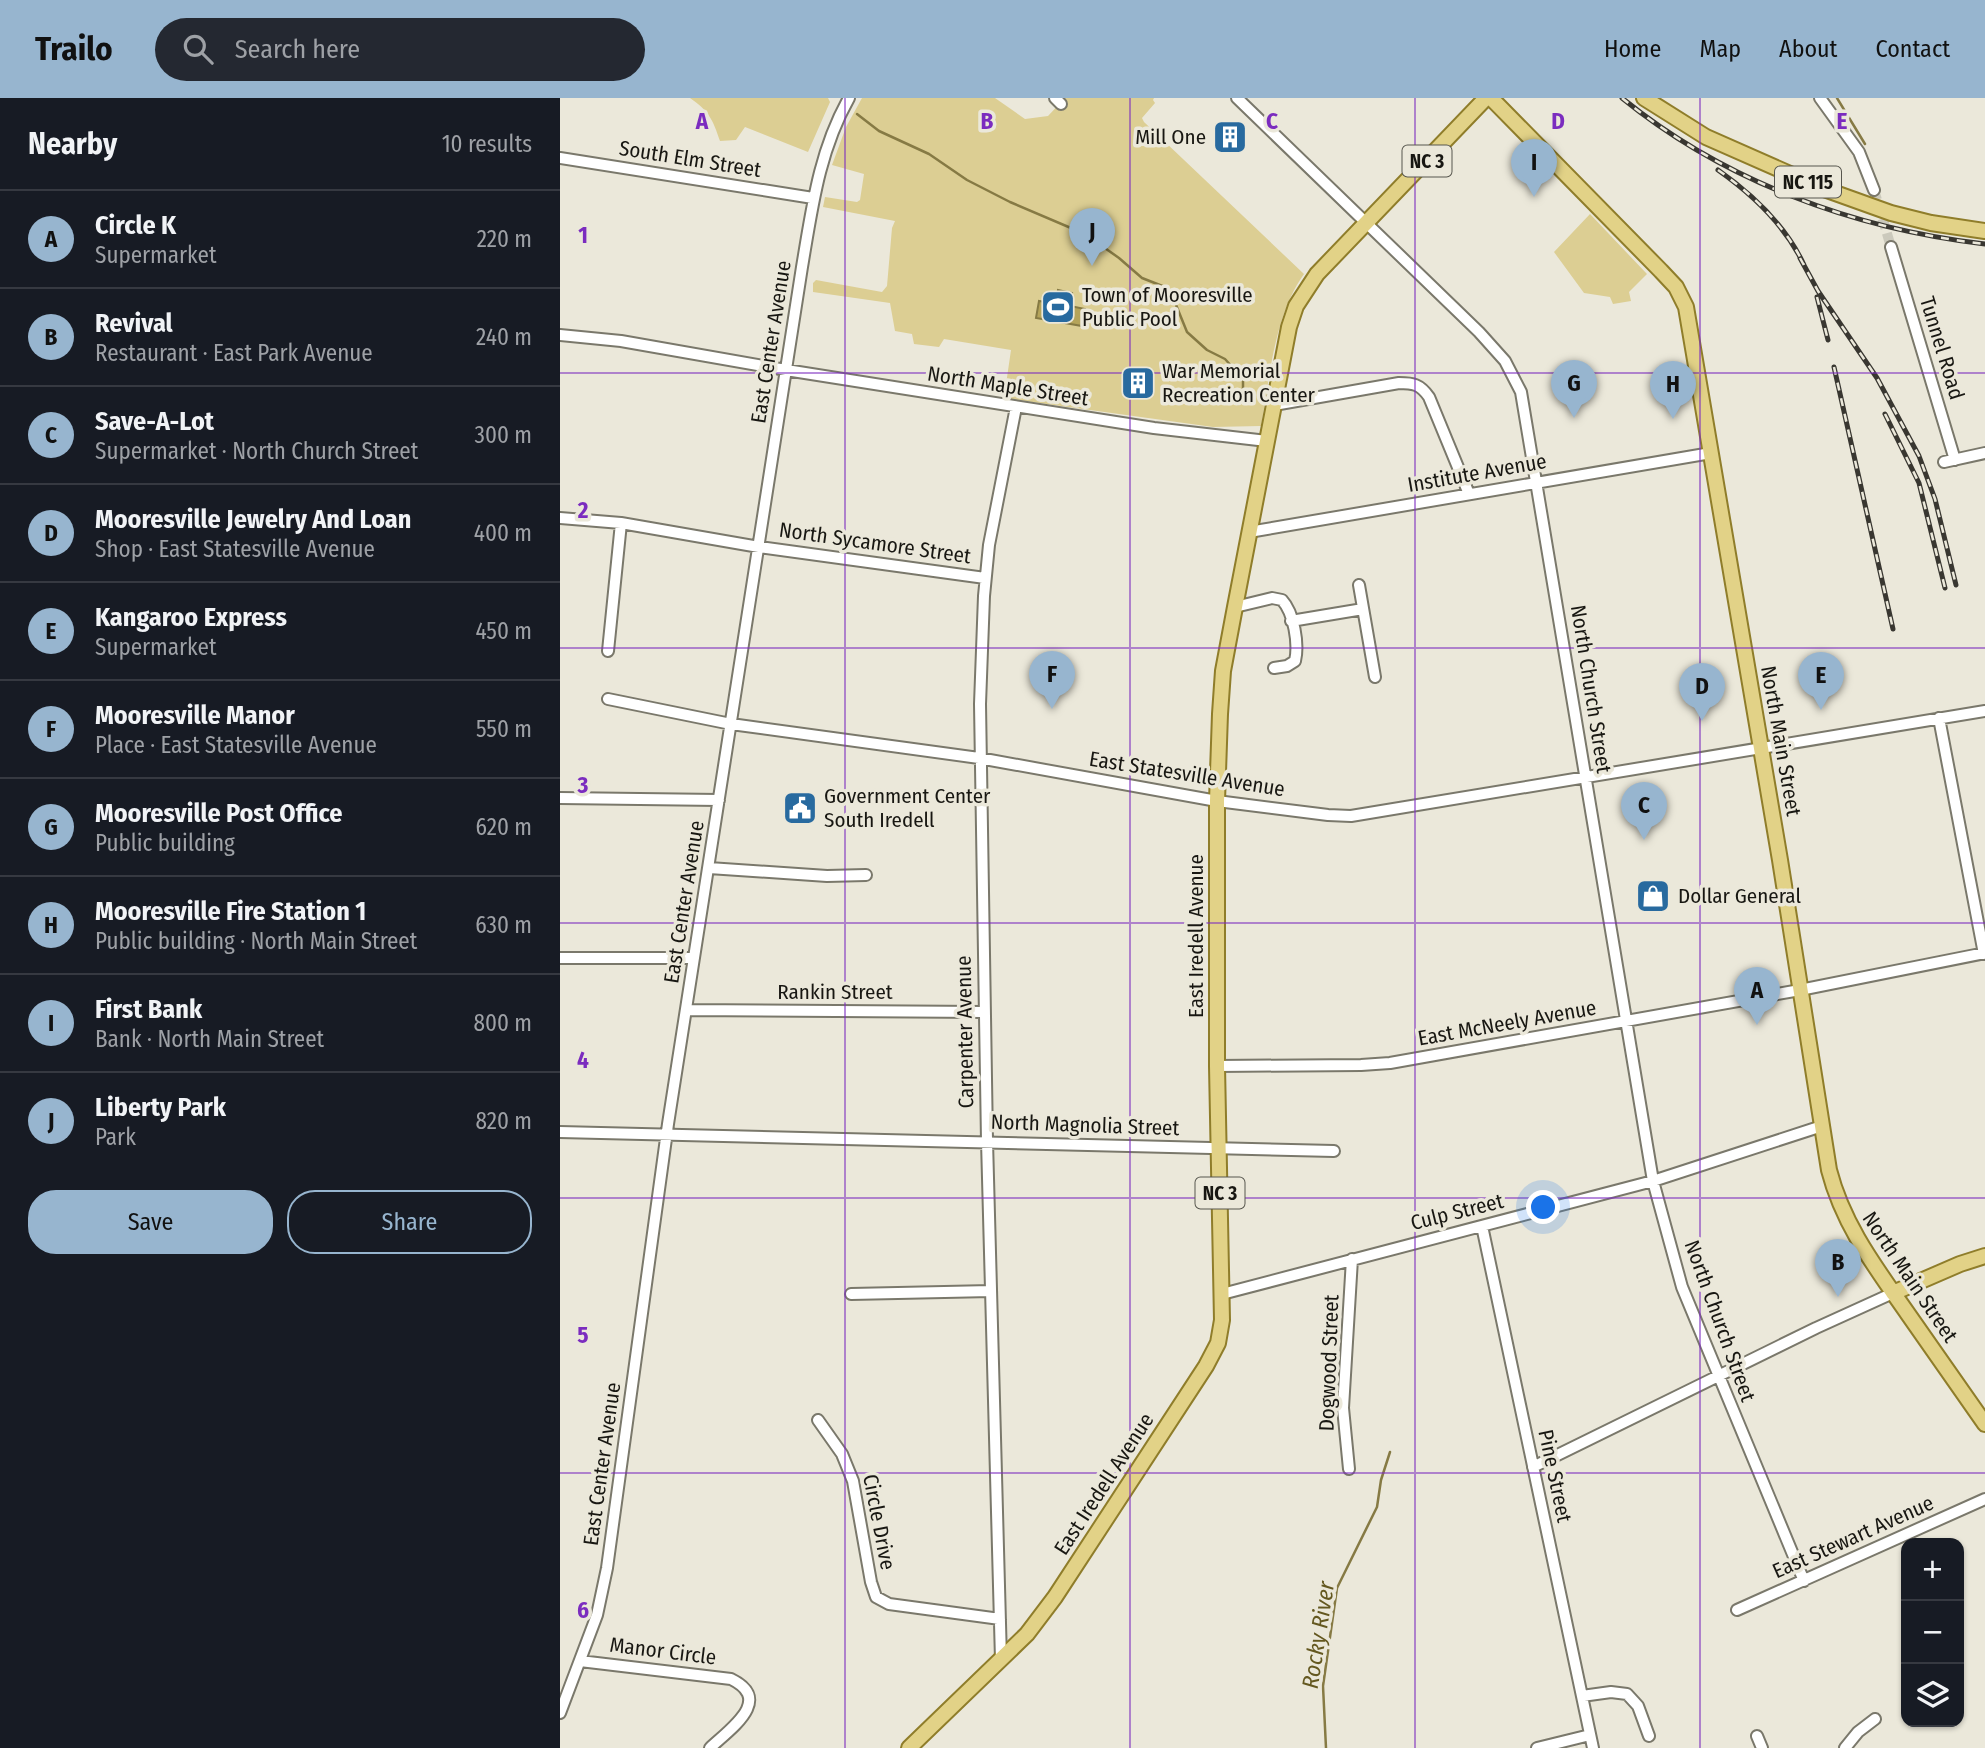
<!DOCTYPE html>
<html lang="en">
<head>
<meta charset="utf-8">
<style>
  :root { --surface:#171b24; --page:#242831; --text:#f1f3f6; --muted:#9ea1a6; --line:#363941; --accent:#97b5cf }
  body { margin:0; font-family:"Fira Sans Condensed",sans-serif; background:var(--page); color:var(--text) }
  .controls { position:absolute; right:21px; bottom:21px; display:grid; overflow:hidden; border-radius:14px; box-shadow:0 2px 5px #0004 }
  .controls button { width:63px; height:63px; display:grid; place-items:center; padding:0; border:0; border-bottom:2px solid var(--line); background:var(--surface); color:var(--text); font:35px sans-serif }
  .you { position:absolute; left:984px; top:1110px; width:24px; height:24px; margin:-18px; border:5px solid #fff; border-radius:50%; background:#1a73e8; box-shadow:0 0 0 10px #1a73e833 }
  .badge { display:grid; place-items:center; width:46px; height:46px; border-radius:50%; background:var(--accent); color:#111; font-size:23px; font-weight:700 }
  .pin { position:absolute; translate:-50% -58px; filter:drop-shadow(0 2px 4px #0008) }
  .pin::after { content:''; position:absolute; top:37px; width:24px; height:21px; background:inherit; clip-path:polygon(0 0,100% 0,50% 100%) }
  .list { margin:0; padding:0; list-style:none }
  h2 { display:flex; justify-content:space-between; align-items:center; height:91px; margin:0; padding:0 28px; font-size:30px }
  h2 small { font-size:23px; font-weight:400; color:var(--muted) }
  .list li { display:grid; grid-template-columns:46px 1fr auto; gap:21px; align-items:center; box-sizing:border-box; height:98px; padding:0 28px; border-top:2px solid var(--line) }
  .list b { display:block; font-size:26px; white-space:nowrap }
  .list p { margin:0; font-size:23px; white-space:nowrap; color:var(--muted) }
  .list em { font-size:23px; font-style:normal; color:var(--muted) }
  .actions { display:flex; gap:14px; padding:21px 28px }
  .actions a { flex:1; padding:16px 0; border:2px solid var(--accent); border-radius:28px; text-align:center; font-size:24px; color:var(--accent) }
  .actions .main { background:var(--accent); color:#111 }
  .icon { flex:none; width:38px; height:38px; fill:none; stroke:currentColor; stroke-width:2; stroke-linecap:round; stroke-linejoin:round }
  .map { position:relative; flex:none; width:1425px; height:1650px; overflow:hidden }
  header { display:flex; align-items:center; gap:42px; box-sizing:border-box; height:98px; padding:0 35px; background:var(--accent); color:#111 }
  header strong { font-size:33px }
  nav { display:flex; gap:38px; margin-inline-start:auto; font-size:24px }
  .search { width:490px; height:63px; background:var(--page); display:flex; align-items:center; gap:18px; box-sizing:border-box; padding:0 24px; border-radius:38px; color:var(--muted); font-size:26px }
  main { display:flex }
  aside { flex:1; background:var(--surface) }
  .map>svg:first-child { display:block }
  .green { fill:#dcce93 }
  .water { fill:#b5a45a; stroke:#867a44; stroke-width:2 }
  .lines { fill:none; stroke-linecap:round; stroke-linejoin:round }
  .stream { stroke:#867a44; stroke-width:2.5 }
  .minor-tunnel { stroke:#cbc9bc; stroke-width:10; stroke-dasharray:10 5; stroke-linecap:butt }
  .minor-casing { stroke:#7a786b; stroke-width:14 }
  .major-casing { stroke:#8f7d2a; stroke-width:18 }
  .minor { stroke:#fff; stroke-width:10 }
  .major { stroke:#e2d287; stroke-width:14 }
  .rail-casing { stroke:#393731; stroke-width:5 }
  .rail { stroke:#ebe8da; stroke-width:2.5; stroke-dasharray:8; stroke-linecap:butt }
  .grid { fill:none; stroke:#7b2cbf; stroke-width:2; stroke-opacity:0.55 }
  .labels { text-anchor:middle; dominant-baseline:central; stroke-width:7; stroke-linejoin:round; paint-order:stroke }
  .shield { fill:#ebe8da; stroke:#57564e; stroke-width:2 }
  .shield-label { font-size:19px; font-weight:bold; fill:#181712 }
  .poi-label { font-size:21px; fill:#181712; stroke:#ebe8da; text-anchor:start }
  .street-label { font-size:21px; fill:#181712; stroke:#ebe8da }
  .water-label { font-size:23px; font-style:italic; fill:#645820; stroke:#ebe8da }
  .grid-label { font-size:23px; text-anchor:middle; font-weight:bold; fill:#7b2cbf; stroke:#ebe8da; stroke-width:7; stroke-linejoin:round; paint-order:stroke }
</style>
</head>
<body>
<header>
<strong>Trailo</strong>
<div class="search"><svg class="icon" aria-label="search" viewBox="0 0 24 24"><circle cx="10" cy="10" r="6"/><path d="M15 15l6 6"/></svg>Search here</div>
<nav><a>Home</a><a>Map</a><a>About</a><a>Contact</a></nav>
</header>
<main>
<aside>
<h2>Nearby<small>10 results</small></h2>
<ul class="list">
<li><span class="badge">A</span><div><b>Circle K</b><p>Supermarket</p></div><em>220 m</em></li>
<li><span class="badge">B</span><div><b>Revival</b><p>Restaurant · East Park Avenue</p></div><em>240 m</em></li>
<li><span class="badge">C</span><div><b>Save-A-Lot</b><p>Supermarket · North Church Street</p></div><em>300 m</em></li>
<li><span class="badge">D</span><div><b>Mooresville Jewelry And Loan</b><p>Shop · East Statesville Avenue</p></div><em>400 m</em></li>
<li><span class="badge">E</span><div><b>Kangaroo Express</b><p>Supermarket</p></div><em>450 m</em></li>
<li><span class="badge">F</span><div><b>Mooresville Manor</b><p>Place · East Statesville Avenue</p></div><em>550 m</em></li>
<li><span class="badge">G</span><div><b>Mooresville Post Office</b><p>Public building</p></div><em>620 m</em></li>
<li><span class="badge">H</span><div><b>Mooresville Fire Station 1</b><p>Public building · North Main Street</p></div><em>630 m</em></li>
<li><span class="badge">I</span><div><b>First Bank</b><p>Bank · North Main Street</p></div><em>800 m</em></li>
<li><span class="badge">J</span><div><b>Liberty Park</b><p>Park</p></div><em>820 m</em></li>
</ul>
<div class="actions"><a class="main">Save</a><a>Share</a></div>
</aside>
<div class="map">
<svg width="1425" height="1650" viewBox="0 0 1425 1650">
  <rect width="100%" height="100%" fill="#ebe8da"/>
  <!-- green -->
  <path class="green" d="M130 0H268L270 4 248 54 185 29 176 42 160 43C153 22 149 13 130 0Z
    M302 0H435L465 21 488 18 505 0H594L593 2 595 5 582 20 584 24 744 176C714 218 710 279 701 328L653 329 444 300 451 252 384 241 379 249 354 246 352 236 335 233 330 205 253 194V185L256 182 322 194 327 188 332 130 335 123 263 109 265 99 297 104 300 102 304 76 272 67 286 29Z
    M1030 116 1087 176 1069 194 1071 203 1053 206 1050 199 1024 195 994 154Z"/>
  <!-- water -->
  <path class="water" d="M498 192 512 195 510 208 525 211 522 228 476 220 479 203 496 206Z"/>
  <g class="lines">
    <!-- stream -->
    <path class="stream" d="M1277 0 1305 46
      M297 16 319 33 369 56 407 82 450 104 525 136 559 160 582 180 605 189 612 197 627 234 647 252 665 261 683 281V295L678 306
      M766 1650 763 1588 777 1490 817 1409 821 1382 830 1354"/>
    <!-- minor-tunnel -->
    <path class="minor-tunnel" d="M1314 92 1331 149"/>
    <!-- minor casing -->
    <g class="minor-casing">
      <path id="minor" d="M495 0 501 6
        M677 0 919 234 945 263 961 294 1093 1083 1122 1189 1244 1483
        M1260 0 1299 54 1314 92
        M0 60 253 100
        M1331 149 1395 362
        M0 237 61 243 226 272 594 330 707 343
        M714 307 839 285C853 285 860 286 869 299L909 396
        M1384 364 1425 355
        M0 420 61 425 199 449 425 480
        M689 434 1151 355
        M799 487 815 579
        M675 509 712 500 722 502C734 515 739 546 735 563L727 568 714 570
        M731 523 803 511
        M48 553 61 425
        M48 601 171 626 419 660 657 703 768 717 791 718 1425 613
        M1379 620 1424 856
        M0 700 159 702
        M149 770 267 778 306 777
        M0 860H134
        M126 912 424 914
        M657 968 801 967 830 965 1240 892 1425 855
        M0 1034 774 1053
        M922 1128 1033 1650
        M291 1196 431 1193
        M662 1196 1093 1083 1262 1028
        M258 1322 282 1356 293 1383 311 1484 316 1499 329 1506 440 1521
        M973 1369 1256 1230 1333 1195
        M789 1371 783 1310 792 1161
        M1177 1512 1425 1401
        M441 1562 427 1043 420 606 424 498 429 447 456 309
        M20 1563 171 1581C214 1602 170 1631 150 1650
        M1022 1598 1051 1594 1067 1596 1078 1608 1089 1638
        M0 1615 37 1517 47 1470 108 1026 242 169C252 110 259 53 289 0
        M1197 1638 1202 1650
        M977 1650 1030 1637
        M1285 1650 1298 1634 1315 1621"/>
    </g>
    <!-- major casing -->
    <g class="major-casing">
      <path id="major" d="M931 0 1101 173 1116 189 1126 209 1220 762 1269 1072C1283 1127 1316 1170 1348 1216 1374 1253 1399 1289 1425 1326
        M1084 0 1146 39 1264 91 1331 115 1371 125 1425 133
        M1333 1195 1400 1166 1425 1158
        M349 1650 467 1536 495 1499 646 1268 658 1245 662 1222 657 968V703L660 616 663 573 675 509 729 229 736 208 757 176 926 0"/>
    </g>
    <!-- minor -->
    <use href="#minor" class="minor"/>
    <!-- major -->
    <use href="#major" class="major"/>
    <!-- rail casing -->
    <g class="rail-casing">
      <path id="rail" d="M1062 0C1164 83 1294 131 1425 146
        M1158 72C1192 96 1226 128 1244 167
        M1240 160 1258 193 1317 280 1359 358 1375 401 1396 487
        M1257 199 1268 242
        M1274 269 1333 531
        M1325 316 1359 385 1385 490"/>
    </g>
    <!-- rail -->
    <use href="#rail" class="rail"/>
  </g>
  <!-- grid -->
  <path class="grid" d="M285 0V1650M570 0V1650M855 0V1650M1140 0V1650M0 275H1425M0 550H1425M0 825H1425M0 1100H1425M0 1375H1425"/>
  <!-- icons -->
  <defs>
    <g id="building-square" transform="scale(1.75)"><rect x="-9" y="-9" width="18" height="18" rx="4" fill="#286a9f" stroke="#ebe8da"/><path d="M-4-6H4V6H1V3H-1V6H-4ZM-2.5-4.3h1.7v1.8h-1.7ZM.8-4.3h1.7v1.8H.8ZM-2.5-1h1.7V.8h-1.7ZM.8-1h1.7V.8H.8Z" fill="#fff"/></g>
    <g id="stadium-square" transform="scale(1.75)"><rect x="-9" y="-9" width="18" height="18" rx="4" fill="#286a9f" stroke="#ebe8da"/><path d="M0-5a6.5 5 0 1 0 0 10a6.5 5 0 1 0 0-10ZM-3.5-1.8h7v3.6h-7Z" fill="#fff"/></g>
    <g id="civic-square" transform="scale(1.75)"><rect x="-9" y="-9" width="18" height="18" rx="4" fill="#286a9f" stroke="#ebe8da"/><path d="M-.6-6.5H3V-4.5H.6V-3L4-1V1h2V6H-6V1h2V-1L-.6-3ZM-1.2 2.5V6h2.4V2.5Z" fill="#fff"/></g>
    <g id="shop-square" transform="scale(1.75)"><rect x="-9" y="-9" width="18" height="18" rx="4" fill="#286a9f" stroke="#ebe8da"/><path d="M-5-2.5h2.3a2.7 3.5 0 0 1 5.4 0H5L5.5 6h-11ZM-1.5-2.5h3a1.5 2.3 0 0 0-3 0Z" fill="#fff"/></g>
  </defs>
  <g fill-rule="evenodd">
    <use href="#building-square" x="670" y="39"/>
    <use href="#stadium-square" x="498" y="209"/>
    <use href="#building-square" x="578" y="285"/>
    <use href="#civic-square" x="240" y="710"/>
    <use href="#shop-square" x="1093" y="798"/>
  </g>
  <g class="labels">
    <!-- shield labels -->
    <g class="shield">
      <rect x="842.5" y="47.5" width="49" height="31" rx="5"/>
      <rect x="1215" y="68.5" width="66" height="31" rx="5"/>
      <rect x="635.5" y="1079.5" width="49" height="31" rx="5"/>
    </g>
    <g class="shield-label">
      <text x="867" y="63">NC 3</text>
      <text x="1248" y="84">NC 115</text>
      <text x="660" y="1095">NC 3</text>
    </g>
    <!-- poi labels -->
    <g class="poi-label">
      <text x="646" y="39" text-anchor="end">Mill One</text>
      <text x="522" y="197">Town of Mooresville<tspan x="522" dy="24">Public Pool</tspan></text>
      <text x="602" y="273">War Memorial<tspan x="602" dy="24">Recreation Center</tspan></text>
      <text x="264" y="698">Government Center<tspan x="264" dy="24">South Iredell</tspan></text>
      <text x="1118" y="798">Dollar General</text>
    </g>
    <!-- street labels -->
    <g class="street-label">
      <text transform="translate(130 61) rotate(9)">South Elm Street</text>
      <text transform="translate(211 244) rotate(-81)">East Center Avenue</text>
      <text transform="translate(1382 250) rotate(73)">Tunnel Road</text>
      <text transform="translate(448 288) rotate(9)">North Maple Street</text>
      <text transform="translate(917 375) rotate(-10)">Institute Avenue</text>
      <text transform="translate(315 445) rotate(8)">North Sycamore Street</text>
      <text transform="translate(1031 591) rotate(81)">North Church Street</text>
      <text transform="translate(1221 643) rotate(80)">North Main Street</text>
      <text transform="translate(627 676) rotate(9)">East Statesville Avenue</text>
      <text transform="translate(124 804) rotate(-81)">East Center Avenue</text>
      <text transform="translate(636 838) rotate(-90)">East Iredell Avenue</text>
      <text x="275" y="894">Rankin Street</text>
      <text transform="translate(947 925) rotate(-10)">East McNeely Avenue</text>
      <text transform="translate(405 934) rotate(-91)">Carpenter Avenue</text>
      <text transform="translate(525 1027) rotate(2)">North Magnolia Street</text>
      <text transform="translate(897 1114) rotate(-14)">Culp Street</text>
      <text transform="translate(1350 1179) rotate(56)">North Main Street</text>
      <text transform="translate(1160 1223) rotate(70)">North Church Street</text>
      <text transform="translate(769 1265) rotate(-88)">Dogwood Street</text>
      <text transform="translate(42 1366) rotate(-82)">East Center Avenue</text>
      <text transform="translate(995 1378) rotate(78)">Pine Street</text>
      <text transform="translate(544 1386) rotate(-57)">East Iredell Avenue</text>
      <text transform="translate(319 1424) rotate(79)">Circle Drive</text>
      <text transform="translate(1293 1439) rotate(-24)">East Stewart Avenue</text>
      <text transform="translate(103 1553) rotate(7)">Manor Circle</text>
    </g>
    <!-- water labels -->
    <g class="water-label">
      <text transform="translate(758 1537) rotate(-81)">Rocky River</text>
    </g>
  </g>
  <g class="grid-label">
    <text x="142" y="31">A</text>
    <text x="427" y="31">B</text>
    <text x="712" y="31">C</text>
    <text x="998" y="31">D</text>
    <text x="1282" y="31">E</text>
    <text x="23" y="145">1</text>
    <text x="23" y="420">2</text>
    <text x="23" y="695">3</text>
    <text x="23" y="970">4</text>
    <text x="23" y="1245">5</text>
    <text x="23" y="1520">6</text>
  </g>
</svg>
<div class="controls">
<button>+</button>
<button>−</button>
<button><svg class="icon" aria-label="layers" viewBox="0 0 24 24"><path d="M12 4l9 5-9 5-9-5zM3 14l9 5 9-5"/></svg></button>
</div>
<div class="you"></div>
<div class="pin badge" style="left:1197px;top:927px">A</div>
<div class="pin badge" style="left:1278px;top:1199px">B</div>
<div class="pin badge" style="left:1084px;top:742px">C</div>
<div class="pin badge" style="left:1142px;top:623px">D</div>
<div class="pin badge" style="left:1261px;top:612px">E</div>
<div class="pin badge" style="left:492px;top:611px">F</div>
<div class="pin badge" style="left:1014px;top:320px">G</div>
<div class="pin badge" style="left:1113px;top:321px">H</div>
<div class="pin badge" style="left:974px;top:99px">I</div>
<div class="pin badge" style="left:532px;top:168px">J</div>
</div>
</main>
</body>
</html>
